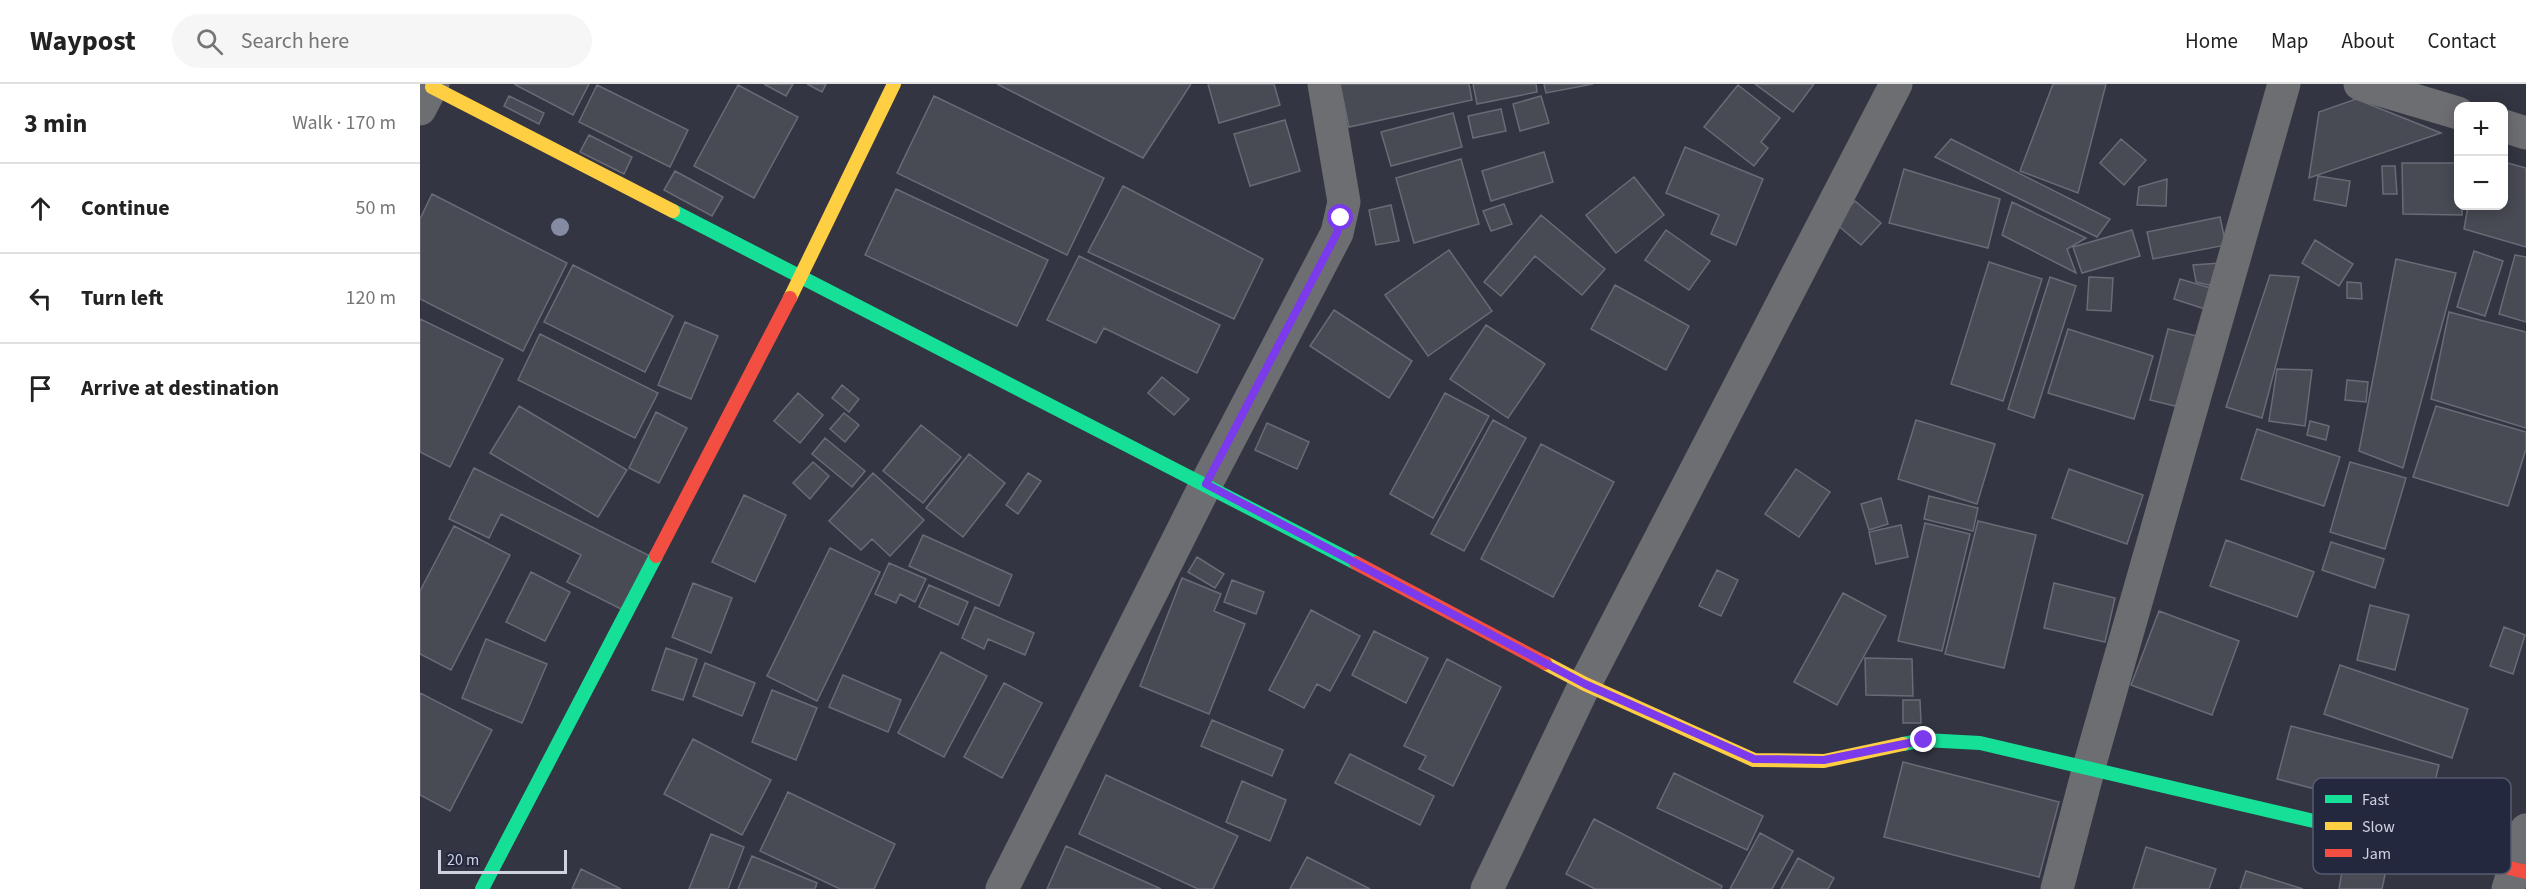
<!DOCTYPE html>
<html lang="en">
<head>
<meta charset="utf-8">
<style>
  :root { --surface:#fff; --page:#f6f6f6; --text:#222; --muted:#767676; --line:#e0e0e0 }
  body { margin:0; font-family:"Source Sans 3",sans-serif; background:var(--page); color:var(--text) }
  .controls { position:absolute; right:18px; top:18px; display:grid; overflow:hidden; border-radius:12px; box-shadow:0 3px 15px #0003 }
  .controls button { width:54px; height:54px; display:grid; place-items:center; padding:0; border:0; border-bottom:2px solid var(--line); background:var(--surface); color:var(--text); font:30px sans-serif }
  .scale { position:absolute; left:18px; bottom:15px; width:129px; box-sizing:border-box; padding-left:6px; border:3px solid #cfd2e0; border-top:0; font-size:16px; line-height:21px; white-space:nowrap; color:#cfd2e0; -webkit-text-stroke:4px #24283e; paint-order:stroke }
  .stop { position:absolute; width:18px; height:18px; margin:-14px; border:4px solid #7c3aed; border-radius:50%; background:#fff }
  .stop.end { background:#7c3aed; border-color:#fff; box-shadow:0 2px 6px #0008 }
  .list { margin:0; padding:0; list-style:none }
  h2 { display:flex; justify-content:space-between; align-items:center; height:78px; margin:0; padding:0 24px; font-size:26px }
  h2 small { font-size:20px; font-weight:400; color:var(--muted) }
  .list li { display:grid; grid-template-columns:39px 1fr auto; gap:18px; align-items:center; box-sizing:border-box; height:90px; padding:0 24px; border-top:2px solid var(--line) }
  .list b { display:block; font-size:22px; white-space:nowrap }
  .list em { font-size:20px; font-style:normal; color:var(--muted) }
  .icon { flex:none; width:33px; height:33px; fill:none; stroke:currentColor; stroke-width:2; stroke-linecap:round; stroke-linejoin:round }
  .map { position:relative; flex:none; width:2106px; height:805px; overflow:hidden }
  header { display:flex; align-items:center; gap:36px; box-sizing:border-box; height:84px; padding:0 30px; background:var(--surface); border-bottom:2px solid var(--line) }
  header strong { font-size:28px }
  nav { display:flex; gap:33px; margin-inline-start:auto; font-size:21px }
  .search { width:420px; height:54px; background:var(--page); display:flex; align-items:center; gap:15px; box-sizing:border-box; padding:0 21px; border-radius:33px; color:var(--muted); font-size:22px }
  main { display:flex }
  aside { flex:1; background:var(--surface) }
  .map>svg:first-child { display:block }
  .building { fill:#484a54; stroke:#696b76; stroke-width:1.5 }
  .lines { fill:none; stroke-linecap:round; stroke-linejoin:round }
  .street { stroke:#6d6e72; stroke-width:33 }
  .fast { stroke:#16e098; stroke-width:14 }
  .slow { stroke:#ffcf43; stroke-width:14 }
  .jam { stroke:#f24e42; stroke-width:14 }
  .tree { fill:#858ba2 }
  .route { stroke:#7c3aed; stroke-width:8 }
  .key { fill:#24283e; stroke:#575b6f; stroke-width:1.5 }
  .key-label { font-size:16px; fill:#cfd2e0 }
</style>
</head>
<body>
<header>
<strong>Waypost</strong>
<div class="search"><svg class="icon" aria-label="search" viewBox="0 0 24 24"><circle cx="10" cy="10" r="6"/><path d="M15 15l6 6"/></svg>Search here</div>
<nav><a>Home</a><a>Map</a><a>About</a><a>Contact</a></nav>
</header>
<main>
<aside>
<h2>3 min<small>Walk · 170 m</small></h2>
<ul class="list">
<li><svg class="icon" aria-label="ahead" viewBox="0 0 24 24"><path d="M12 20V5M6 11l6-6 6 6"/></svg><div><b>Continue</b></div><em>50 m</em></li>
<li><svg class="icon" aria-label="left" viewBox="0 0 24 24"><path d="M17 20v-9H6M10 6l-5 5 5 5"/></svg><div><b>Turn left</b></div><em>120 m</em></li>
<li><svg class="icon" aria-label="arrive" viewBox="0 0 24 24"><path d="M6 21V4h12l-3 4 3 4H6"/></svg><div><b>Arrive at destination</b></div></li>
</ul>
</aside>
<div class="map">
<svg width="2106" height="805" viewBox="0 0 2106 805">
  <rect width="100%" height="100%" fill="#333642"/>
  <!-- building -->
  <path class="building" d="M94 0H169L153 31Z
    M344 0H373L366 12Z
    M387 0H406L402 8Z
    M577 0H771L723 74Z
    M788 0H854L860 21 799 39Z
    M920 0H1049L1052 16 929 43Z
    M1053 0H1116L1117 8 1057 20Z
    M1124 0H1173L1126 9Z
    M1335 0H1394L1373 28Z
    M1633 0H1686L1658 109 1600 87Z
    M177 1 268 46 250 83 159 38Z
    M318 1 378 33 334 114 274 82Z
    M1318 1 1360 34 1341 58 1348 64 1334 82 1284 43Z
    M89 12 124 29 119 40 84 22Z
    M514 12 684 94 647 171 477 89Z
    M1121 12 1129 39 1100 47 1093 20Z
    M1936 15 2021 49 1889 94 1899 28Z
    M1081 25 1086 47 1053 54 1048 32Z
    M1033 29 1042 63 971 82 961 48Z
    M865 36 880 87 830 102 814 50Z
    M169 51 212 73 204 90 160 68Z
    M1531 55 1690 135 1677 153 1515 73Z
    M1701 55 1726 76 1704 101 1680 79Z
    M1265 63 1343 95 1316 161 1291 150 1299 131 1246 109Z
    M1124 68 1133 98 1071 117 1062 87Z
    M1041 75 1059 140 994 159 976 94Z
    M2084 78 2106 84V163L2044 145 2048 122H2084Z
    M1982 79H2038V122H2042V131L1983 130Z
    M1962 82H1975L1977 110H1963Z
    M1484 85 1580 115 1568 164 1469 139Z
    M255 87 303 113 292 132 244 106Z
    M1898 92 1930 97 1926 122 1894 116Z
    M1214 93 1244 131 1196 169 1166 131Z
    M1747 95 1746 122 1717 121 1719 103Z
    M703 102 843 175 814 235 668 168Z
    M476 105 628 176 597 242 445 171Z
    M12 110 147 179 103 267 0 215V135Z
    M1435 117 1461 139 1441 161 1415 139Z
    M1592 118 1666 154 1647 165 1656 189 1582 151Z
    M1084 120 1092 140 1071 147 1063 127Z
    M971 121 979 157 956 161 949 126Z
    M1121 131 1185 185 1162 211 1115 172 1081 212 1064 198Z
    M1800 133 1806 161 1733 175 1727 148Z
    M1246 146 1290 177 1269 206 1225 176Z
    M1712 146 1720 172 1662 189 1653 163Z
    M1895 156 1933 180 1919 202 1882 179Z
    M1029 166 1072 227 1008 272 965 211Z
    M2054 167 2083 177 2065 232 2037 223Z
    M2095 171 2106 173V238L2079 230Z
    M659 172 800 241 777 289 684 244 676 259 627 236Z
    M1976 175 2036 189 1983 384 1939 367Z
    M1569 178 1622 195 1583 317 1531 300Z
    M1800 179 1793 202 1776 198 1773 181Z
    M153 181 253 232 225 288 124 238Z
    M1850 191 1879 193 1842 334 1806 323Z
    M1630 193 1656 202 1614 334 1588 325Z
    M1669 193 1693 194 1691 227 1667 226Z
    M1760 195 1794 205 1788 226 1754 215Z
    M1927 198 1941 199 1942 215 1927 214Z
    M1195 201 1269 242 1246 286 1171 245Z
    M914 226 992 277 969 314 890 262Z
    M2029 228 2106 248V344L2011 315Z
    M0 235 83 275 30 383 0 368Z
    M265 238 298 252 271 315 238 301Z
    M1066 241 1125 280 1088 334 1030 295Z
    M1648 245 1733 272 1714 335 1628 309Z
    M1748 245 1781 253 1763 324 1730 316Z
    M120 250 238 309 215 354 98 296Z
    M1857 285 1892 286 1885 342 1849 337Z
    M742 293 769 315 754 331 728 309Z
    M1927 296 1948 298 1946 318 1925 316Z
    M422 301 439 315 429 328 412 314Z
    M378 309 403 331 380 359 354 337Z
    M1025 309 1069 332 1013 434 970 410Z
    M99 322 207 386 178 433 70 369Z
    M2016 322 2106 348V365L2088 422 1993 393Z
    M236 328 267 344 239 399 209 384Z
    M424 329 439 341 425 358 410 345Z
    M1073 336 1106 354 1044 467 1011 450Z
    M1496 336 1575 360 1557 420 1478 395Z
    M1890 337 1909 342 1906 356 1887 351Z
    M847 339 889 358 877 385 835 366Z
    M501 341 541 373 503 419 463 387Z
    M1837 345 1920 373 1904 422 1821 395Z
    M405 354 445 387 432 403 392 370Z
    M1121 360 1194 398 1133 513 1061 475Z
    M549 370 585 399 543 453 506 424Z
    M393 378 409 392 390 415 373 399Z
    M1930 378 1986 394 1965 465 1910 448Z
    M54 384 232 473 205 527 147 498 161 471 81 430 69 454 29 435Z
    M1376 385 1410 408 1379 453 1345 430Z
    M1649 385 1723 411 1707 460 1632 434Z
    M453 389 504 436 470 472 452 455 441 466 409 437Z
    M608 389 621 397 598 430 586 421Z
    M324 411 366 431 335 498 292 478Z
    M1509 412 1558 424 1553 447 1504 435Z
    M1461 414 1468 440 1449 446 1441 420Z
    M1558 437 1616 451 1584 584 1525 570Z
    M1505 439 1550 450 1522 567 1478 557Z
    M1481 441 1488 473 1456 480 1449 448Z
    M34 442 90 471 31 586 0 570V507Z
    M503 451 592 491 579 522 489 482Z
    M1806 456 1894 488 1877 533 1790 502Z
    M1911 458 1964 475 1955 504 1902 486Z
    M410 464 460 488 397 617 347 592Z
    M777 473 804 490 795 504 768 488Z
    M469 479 506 495 495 518 480 510 476 519 455 510Z
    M1297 486 1318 496 1301 532 1279 522Z
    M111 488 150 508 125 557 86 538Z
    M762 494 801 510 794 527 825 540 789 630 720 602Z
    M812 496 844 508 836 530 804 518Z
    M273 499 312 514 291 569 252 553Z
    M1634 499 1695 514 1685 558 1624 544Z
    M509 501 548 518 538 541 499 523Z
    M1423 509 1466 532 1417 621 1374 598Z
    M1950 521 1989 531 1975 586 1937 576Z
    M555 523 614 549 605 571 568 555 564 565 542 554Z
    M891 526 940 552 910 607 897 600 884 624 849 606Z
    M1739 527 1819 557 1792 631 1711 601Z
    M2084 543 2105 551 2093 590 2070 582Z
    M954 547 1008 574 986 619 932 591Z
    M66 555 127 580 102 639 42 614Z
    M246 564 277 575 263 616 232 606Z
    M521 568 567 592 524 673 478 649Z
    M1445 574 1492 575 1493 612 1446 611Z
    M1027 575 1081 603 1033 702 999 685 1006 672 984 662Z
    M285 579 335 599 322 632 273 612Z
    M1920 581 2048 625 2032 674 1904 630Z
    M423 591 481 616 468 648 409 623Z
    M584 599 622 619 582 694 544 673Z
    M352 606 397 624 376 676 332 658Z
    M0 609 72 646 30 727 0 711Z
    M1483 616H1500L1501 639H1483Z
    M792 636 863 666 852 692 781 662Z
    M1871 642 2019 681 2006 734 1857 695Z
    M273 655 351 696 322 751 244 710Z
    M930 670 1014 712 1000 741 915 699Z
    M1483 678 1639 718 1619 793 1464 753Z
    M1254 689 1343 732 1327 766 1237 724Z
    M686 691 818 752 793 805H778L659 750Z
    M822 697 866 716 850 757 806 738Z
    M368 708 475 760 454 805H420L340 767Z
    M1174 735 1302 802 1301 805H1175L1146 790Z
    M1340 749 1373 767 1352 805H1310Z
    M291 750 324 763 308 805H269Z
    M646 762 741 805H627Z
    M1726 763 1796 785 1789 805H1713Z
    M332 772 397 799 395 805H318Z
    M887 773 950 805H870Z
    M1378 774 1414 794 1408 805H1361Z
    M1924 776 1966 786 1962 805H1919Z
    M161 785 201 805H152Z
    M1826 787 1883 805H1820Z"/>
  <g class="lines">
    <!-- street -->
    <path class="street" d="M1940 0 2038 29
      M0 25 13 0
      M2084 42 2106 49
      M582 805 786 400 917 149 924 118 904 0
      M1067 805 1165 600 1476 0
      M1637 805 1669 683 1864 0
      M2088 805 2106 746"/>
    <!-- fast -->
    <path class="fast" d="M253 127 936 479
      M1483 660 1504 656 1560 659 1911 741
      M62 805 236 472"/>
    <!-- slow -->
    <path class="slow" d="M12 3 253 127
      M370 214 474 0
      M1125 579 1165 600 1334 676 1404 677 1483 660"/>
    <!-- jam -->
    <path class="jam" d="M236 472 370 214
      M936 479 1125 579
      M1911 741 2106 788"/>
  </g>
  <!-- trees -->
  <circle class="tree" cx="140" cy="143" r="9"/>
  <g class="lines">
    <!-- route -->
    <path class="route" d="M921 134 917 149 786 400 1165 600 1334 675 1404 676 1504 656"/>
  </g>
  <!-- legend -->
  <rect x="1893" y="694" width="198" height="96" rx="9" class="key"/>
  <rect x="1905" y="711" width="27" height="8" fill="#16e098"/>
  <rect x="1905" y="738" width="27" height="8" fill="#ffcf43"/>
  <rect x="1905" y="765" width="27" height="8" fill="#f24e42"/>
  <g class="key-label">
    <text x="1942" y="721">Fast</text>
    <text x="1942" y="748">Slow</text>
    <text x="1942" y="775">Jam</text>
  </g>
</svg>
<div class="controls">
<button>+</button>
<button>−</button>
</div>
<div class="scale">20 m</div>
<div class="stop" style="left:921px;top:134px"></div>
<div class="stop end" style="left:1504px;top:656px"></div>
</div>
</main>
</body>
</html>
